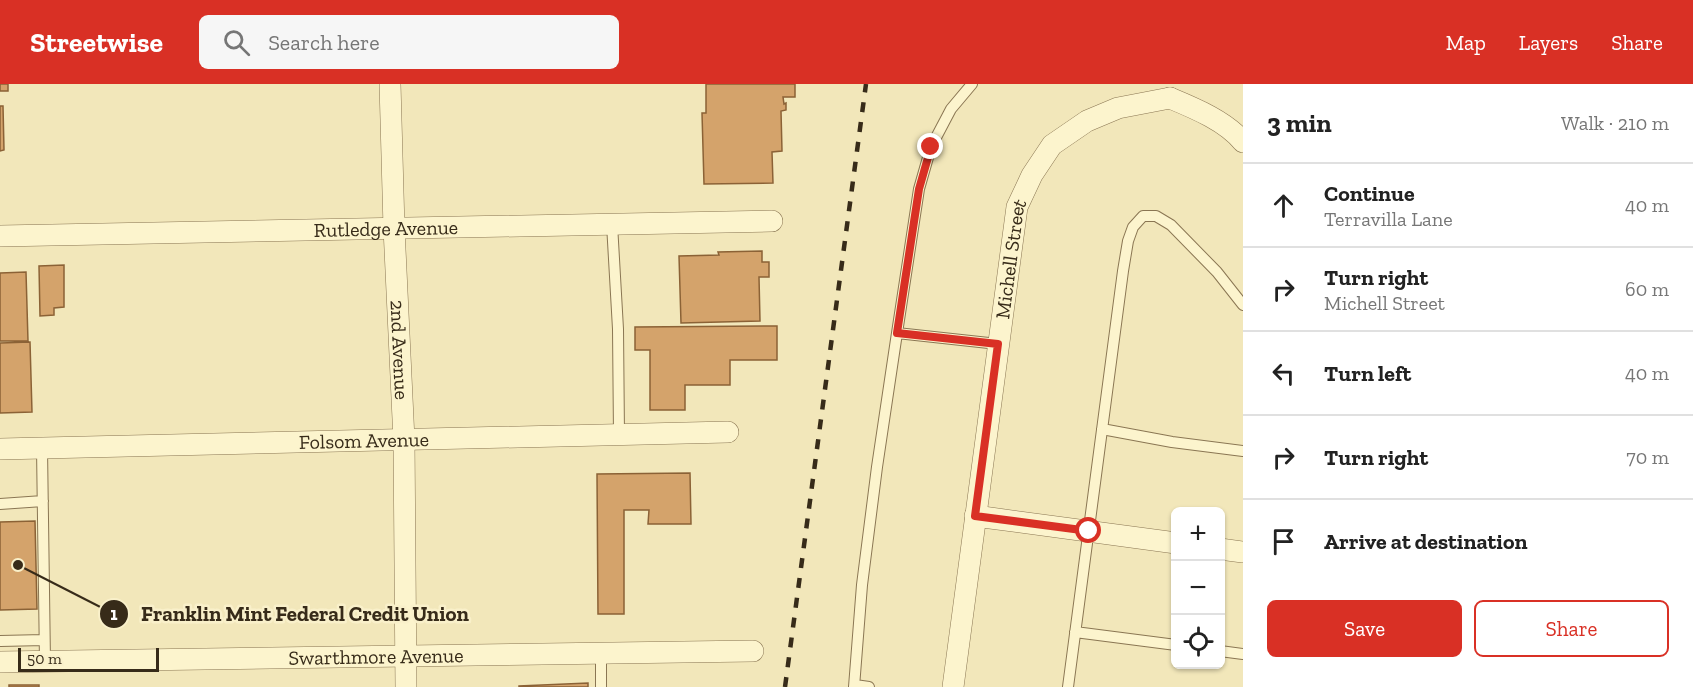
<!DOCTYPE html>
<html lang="en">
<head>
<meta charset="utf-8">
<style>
  :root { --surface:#fff; --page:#f6f6f6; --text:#222; --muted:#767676; --line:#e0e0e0; --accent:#d93025 }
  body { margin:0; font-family:"Zilla Slab",serif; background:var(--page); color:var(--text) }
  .controls { position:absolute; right:18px; bottom:18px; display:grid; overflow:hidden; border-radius:9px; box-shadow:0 2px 4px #0004 }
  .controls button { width:54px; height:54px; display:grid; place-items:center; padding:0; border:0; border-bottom:2px solid var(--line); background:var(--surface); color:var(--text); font:30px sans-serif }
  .scale { position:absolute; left:18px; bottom:15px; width:141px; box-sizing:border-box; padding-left:6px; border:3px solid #372b19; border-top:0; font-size:16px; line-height:21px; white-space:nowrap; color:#372b19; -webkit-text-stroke:4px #f9f0ca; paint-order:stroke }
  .stop { position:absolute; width:18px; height:18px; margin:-14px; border:4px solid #d93025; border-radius:50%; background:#fff }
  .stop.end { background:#d93025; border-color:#fff; box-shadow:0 2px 6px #0008 }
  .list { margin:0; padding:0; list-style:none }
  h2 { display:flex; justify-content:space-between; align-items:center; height:78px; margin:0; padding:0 24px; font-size:26px }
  h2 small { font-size:20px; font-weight:400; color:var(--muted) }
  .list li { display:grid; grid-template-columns:39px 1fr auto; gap:18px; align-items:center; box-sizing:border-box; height:84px; padding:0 24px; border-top:2px solid var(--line) }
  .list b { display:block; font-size:22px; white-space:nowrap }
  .list p { margin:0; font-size:20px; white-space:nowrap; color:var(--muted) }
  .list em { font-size:20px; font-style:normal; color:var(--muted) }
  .actions { display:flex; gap:12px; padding:18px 24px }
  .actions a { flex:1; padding:14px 0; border:2px solid var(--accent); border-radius:9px; text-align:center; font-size:21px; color:var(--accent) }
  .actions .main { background:var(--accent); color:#fff }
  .icon { flex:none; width:33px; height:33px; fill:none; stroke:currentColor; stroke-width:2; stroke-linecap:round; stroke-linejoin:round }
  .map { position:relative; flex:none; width:1243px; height:603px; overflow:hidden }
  header { display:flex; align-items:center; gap:36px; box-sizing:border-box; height:84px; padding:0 30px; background:var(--accent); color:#fff }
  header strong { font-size:28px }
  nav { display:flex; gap:33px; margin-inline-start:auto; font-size:21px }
  .search { width:420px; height:54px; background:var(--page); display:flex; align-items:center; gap:15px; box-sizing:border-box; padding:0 21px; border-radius:9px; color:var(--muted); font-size:22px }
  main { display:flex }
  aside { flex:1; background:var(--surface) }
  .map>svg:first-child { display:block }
  .building { fill:#d4a36b; stroke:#8b6236; stroke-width:1.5 }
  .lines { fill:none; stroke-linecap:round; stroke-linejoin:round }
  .service-casing { stroke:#8a7653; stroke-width:12 }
  .minor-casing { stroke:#8a7653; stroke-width:22 }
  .service { stroke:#fcf4cd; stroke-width:10 }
  .minor { stroke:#fcf4cd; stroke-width:21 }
  .rail { stroke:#372b19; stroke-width:4.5; stroke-dasharray:10 10; stroke-linecap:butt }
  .route { stroke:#d93025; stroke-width:8 }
  .labels { text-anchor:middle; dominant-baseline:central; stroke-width:5; stroke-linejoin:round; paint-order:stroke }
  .street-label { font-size:20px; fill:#372b19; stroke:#f9f0ca }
  .leader { fill:none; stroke:#372b19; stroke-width:2 }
  .callout-dot { fill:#372b19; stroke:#f9f0ca; stroke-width:2 }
  .mark-label { font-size:18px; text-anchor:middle; font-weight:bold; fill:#fff }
  .callout-label { font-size:21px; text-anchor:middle; font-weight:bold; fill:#372b19; stroke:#f9f0ca; stroke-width:5; stroke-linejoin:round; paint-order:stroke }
</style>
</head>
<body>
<header>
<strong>Streetwise</strong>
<div class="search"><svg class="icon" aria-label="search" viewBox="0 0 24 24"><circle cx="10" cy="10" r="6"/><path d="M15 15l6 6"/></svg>Search here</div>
<nav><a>Map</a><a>Layers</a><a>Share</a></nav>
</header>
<main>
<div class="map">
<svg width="1243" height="603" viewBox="0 0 1243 603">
  <rect width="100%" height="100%" fill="#f2e7ba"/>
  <!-- building -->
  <path class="building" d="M0 0H8V7H0Z
    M706 0H795V13H783L784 20 786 19V26L781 27 782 67 772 68 773 99 704 100 702 29H706Z
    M0 22H3L4 66 0 67Z
    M762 167V178H769V193H759L760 237 681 239 679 172 719 171 718 168Z
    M64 181V223L54 224V231L40 232 39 182Z
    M26 188 28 257H0V189Z
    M777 242V276H730V301H685V326H650V266H635V243Z
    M30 258 32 328 0 329V259Z
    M690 389 691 440H648L649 426H624V530H598L597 390Z
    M35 437 37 525 0 526V438Z
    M588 599V603H519V602Z
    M9 601H39V603H9Z"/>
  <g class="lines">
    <!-- service casing -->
    <g class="service-casing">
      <path id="service" d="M972 0 951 25 931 63 919 105 897 249 998 260
        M612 140 618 245 619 351
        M1102 345 1172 358 1243 367
        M42 364 45 578
        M0 420 43 417
        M1075 548 1176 561
        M0 557 44 556
        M1220 567 1243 570
        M601 569V603
        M855 601 869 603
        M854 603 862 501 877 383 897 249
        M1068 603 1123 187 1128 157 1133 143 1143 132H1156L1171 141 1217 188 1243 221"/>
    </g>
    <!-- minor casing -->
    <g class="minor-casing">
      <g id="minor">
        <path id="s1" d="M390 0 394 144 404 356 406 603"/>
        <path d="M1170 14C1194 24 1226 37 1243 58"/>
        <path id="s2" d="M0 152 772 137"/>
        <path id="s3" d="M0 365 728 348"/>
        <path d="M975 432 1176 459"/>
        <path d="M1220 465 1243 468"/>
        <path id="s4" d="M0 578 753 567"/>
        <path id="s5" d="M953 603 1017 123 1032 91 1052 61 1087 37 1118 24 1170 14"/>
      </g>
    </g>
    <!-- service -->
    <use href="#service" class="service"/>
    <!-- minor -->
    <use href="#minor" class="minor"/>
    <!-- rail -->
    <path class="rail" d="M785 603 866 0"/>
  </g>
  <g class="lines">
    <!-- route -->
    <path class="route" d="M931 63 919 105 897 249 998 260 975 432 1089 447"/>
  </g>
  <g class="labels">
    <!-- street labels -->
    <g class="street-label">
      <text stroke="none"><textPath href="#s2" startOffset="386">Rutledge Avenue</textPath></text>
      <text stroke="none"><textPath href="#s5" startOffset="432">Michell Street</textPath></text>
      <text stroke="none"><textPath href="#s1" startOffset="266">2nd Avenue</textPath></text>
      <text stroke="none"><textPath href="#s3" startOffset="364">Folsom Avenue</textPath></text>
      <text stroke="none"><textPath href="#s4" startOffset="376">Swarthmore Avenue</textPath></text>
    </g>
  </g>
  <!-- callouts -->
  <path class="leader" d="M18 481L114 530"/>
  <g class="callout-dot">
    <circle cx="18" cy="481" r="6"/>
    <circle cx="114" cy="530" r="15"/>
  </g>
  <g class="mark-label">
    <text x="114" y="536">1</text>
  </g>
  <g class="callout-label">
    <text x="305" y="537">Franklin Mint Federal Credit Union</text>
  </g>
</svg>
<div class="controls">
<button>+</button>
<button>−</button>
<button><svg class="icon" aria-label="locate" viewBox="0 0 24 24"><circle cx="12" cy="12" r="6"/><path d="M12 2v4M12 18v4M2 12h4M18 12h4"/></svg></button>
</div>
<div class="scale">50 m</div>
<div class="stop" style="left:1089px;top:447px"></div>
<div class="stop end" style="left:931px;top:63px"></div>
</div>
<aside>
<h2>3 min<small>Walk · 210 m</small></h2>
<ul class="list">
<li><svg class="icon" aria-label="ahead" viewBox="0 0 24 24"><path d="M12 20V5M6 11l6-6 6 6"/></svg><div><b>Continue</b><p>Terravilla Lane</p></div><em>40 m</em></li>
<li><svg class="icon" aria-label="right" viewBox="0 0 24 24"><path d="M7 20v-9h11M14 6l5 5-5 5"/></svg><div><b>Turn right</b><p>Michell Street</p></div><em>60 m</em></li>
<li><svg class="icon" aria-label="left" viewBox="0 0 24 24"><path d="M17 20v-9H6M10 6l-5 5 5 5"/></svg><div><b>Turn left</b></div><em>40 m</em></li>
<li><svg class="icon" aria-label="right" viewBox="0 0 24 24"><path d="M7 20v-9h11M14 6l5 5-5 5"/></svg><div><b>Turn right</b></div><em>70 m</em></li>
<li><svg class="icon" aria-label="arrive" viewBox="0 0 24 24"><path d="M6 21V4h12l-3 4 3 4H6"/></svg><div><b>Arrive at destination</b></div></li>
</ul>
<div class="actions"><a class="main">Save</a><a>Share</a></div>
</aside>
</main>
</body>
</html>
